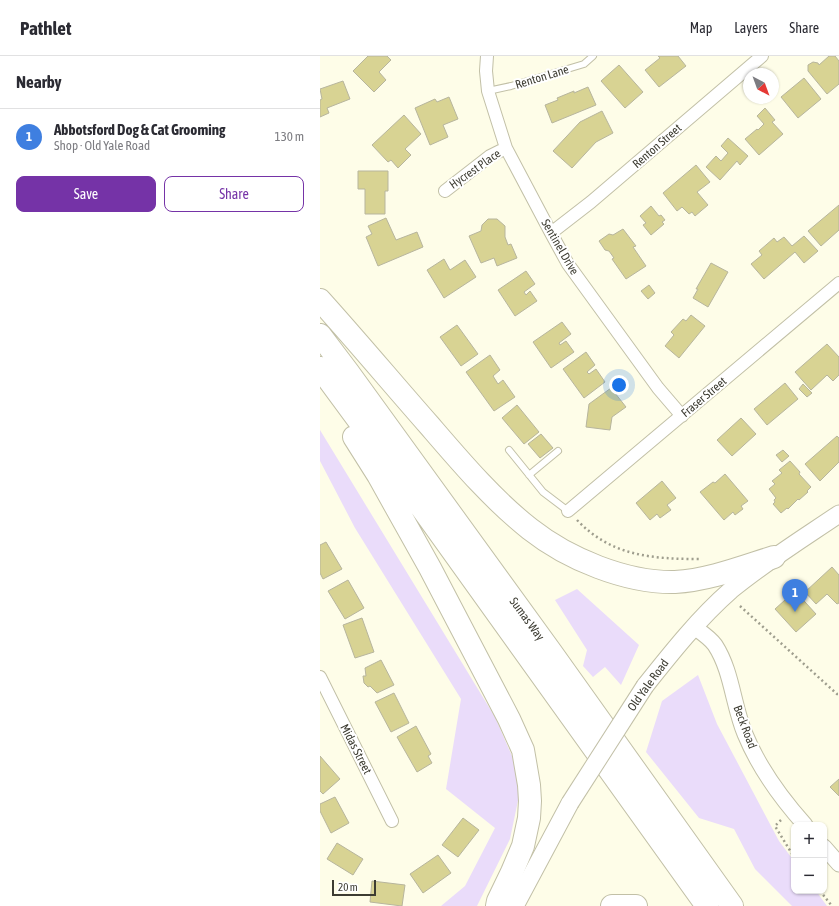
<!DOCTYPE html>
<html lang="en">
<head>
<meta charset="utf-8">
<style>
  :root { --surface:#fff; --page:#f7f7f7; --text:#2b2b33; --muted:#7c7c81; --line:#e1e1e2; --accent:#7533a7 }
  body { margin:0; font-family:"Asap Condensed",sans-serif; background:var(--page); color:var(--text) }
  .controls { position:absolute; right:12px; bottom:12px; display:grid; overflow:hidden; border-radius:8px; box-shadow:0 1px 3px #0004 }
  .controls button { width:36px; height:36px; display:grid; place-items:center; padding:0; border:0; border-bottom:1px solid var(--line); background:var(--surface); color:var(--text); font:20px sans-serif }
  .compass { position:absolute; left:423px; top:12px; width:36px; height:36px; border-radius:50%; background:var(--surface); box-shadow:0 1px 3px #0004; rotate:139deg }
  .scale { position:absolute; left:12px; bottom:10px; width:44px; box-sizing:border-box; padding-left:4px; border:2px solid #3d3c32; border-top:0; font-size:11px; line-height:14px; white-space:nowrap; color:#3d3c32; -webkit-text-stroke:3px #fff; paint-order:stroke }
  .you { position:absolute; left:299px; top:329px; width:14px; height:14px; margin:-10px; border:3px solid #fff; border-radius:50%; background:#1a73e8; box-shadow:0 0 0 6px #1a73e833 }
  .badge { display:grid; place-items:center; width:26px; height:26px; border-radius:50%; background:var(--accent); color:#fff; font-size:13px; font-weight:700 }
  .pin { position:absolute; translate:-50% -33px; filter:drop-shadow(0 1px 2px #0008) }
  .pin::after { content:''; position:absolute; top:21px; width:14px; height:12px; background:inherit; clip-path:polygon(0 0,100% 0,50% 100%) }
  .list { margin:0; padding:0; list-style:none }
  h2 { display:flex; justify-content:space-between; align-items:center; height:52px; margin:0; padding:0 16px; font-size:17px }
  h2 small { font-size:13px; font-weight:400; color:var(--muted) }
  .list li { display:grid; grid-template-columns:26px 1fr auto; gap:12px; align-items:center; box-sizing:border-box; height:56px; padding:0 16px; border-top:1px solid var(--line) }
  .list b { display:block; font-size:15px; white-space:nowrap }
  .list p { margin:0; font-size:13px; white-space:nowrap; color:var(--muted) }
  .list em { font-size:13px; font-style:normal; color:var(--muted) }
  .actions { display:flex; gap:8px; padding:12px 16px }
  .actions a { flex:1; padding:9px 0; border:1px solid var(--accent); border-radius:8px; text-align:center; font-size:14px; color:var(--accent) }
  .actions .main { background:var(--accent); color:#fff }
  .map { position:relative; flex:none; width:519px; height:850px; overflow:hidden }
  header { display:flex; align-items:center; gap:24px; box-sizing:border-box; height:56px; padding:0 20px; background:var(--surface); border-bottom:1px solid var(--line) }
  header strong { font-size:19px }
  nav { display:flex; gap:22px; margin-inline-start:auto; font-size:14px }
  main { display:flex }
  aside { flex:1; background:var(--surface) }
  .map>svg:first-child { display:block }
  .green { fill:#eadcfa }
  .building { fill:#d8d393; stroke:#b7b59d }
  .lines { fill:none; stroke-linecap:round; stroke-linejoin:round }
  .service-casing { stroke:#c2c0a7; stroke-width:8 }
  .minor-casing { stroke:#c2c0a7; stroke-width:14 }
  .tertiary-casing { stroke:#c2c0a7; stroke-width:17 }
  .secondary-casing { stroke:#c2c0a7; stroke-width:19 }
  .motorway-casing { stroke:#c2c0a7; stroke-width:24 }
  .path { stroke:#9f9e8e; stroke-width:2.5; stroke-dasharray:2 3; stroke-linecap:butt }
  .service { stroke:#fff; stroke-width:6 }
  .minor { stroke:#fff; stroke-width:12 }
  .tertiary { stroke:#fff; stroke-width:15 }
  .secondary { stroke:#fff; stroke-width:17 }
  .motorway { stroke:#fff; stroke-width:22 }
  .secondary-bridge-casing { stroke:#c2c0a7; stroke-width:19; stroke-linecap:butt }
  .secondary-bridge { stroke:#fff; stroke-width:17 }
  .labels { text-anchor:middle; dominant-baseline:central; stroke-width:4; stroke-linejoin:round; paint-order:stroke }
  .street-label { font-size:12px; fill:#3d3c32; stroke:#fff }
</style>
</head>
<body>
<header>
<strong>Pathlet</strong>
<nav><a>Map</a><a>Layers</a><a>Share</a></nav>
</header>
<main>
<aside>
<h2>Nearby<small></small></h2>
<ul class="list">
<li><span class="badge" style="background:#3f7fe0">1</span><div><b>Abbotsford Dog &amp; Cat Grooming</b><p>Shop · Old Yale Road</p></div><em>130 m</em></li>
</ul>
<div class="actions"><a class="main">Save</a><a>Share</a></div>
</aside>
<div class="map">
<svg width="519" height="850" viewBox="0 0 519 850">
  <rect width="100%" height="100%" fill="#fefde8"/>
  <!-- green -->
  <path class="green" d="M0 374 175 661 192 700 200 735 190 783 157 850H121L145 830 175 772 126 733 141 643 35 472 0 405Z
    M257 533 319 589 301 629 285 611 273 621 263 610 267 594 235 544Z
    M378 619 397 668 459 785 474 805V835H496L507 850H472L435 813 414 773 379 762 326 696 342 645Z"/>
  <!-- building -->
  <path class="building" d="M48 0H67L71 4 59 16 66 24 54 36 33 15Z
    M338 0H358L366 10 339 31 325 14 340 2Z
    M509 0H515L519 5V28L507 38 488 15V9L493 6 498 7 499 9Z
    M299 9 323 36 305 52 281 25Z
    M484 22 501 43 478 62 461 41Z
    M23 25 30 43 7 52 9 57 0 61V44L2 43 0 33Z
    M268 31 276 49 232 67 225 49 238 44 237 42 254 35V37Z
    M129 41 138 63 123 69 128 81 110 89 95 52 115 43 117 46Z
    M445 52 455 64 452 66 463 78 439 99 425 83 437 73 438 74 444 68 437 60Z
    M282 55 293 77 276 86 252 112 233 95 260 66Z
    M84 59 101 78 85 93 91 99 78 112 71 104 68 106 52 89Z
    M408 82 428 100 420 109 417 105 400 124 386 111 396 100 401 105 408 97 401 90Z
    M376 109 390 126 377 136 388 149 375 160 372 156 369 158 362 151 357 155 343 137Z
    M38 115H68V135H65V158H45V133H38Z
    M519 149V174L501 190 488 175Z
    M331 150 339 160 341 159 345 164 342 166 344 168 331 179 323 169 326 167 320 160Z
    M66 162 76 184 97 176 103 191 58 210 46 181 52 178 48 170Z
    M168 163H177L185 170V181L188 189 191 188 197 202 177 210 174 202 161 207 149 180 161 175 162 169Z
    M303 173 316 190 313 191 326 210 306 223 292 203 294 202 289 195 285 194 279 185 289 178 293 179Z
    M484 180 498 195 484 207 475 196 444 223 431 208 442 199 439 195 454 182 457 186 464 181 472 190Z
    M124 203 130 214 145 204 156 221 124 242 107 214Z
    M391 207 408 216 388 251 373 242 378 233H376Z
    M206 215 215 228 204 236 206 239 210 235 217 245 195 260 178 234Z
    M329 229 335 237 328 243 321 235Z
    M371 259 385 270 359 302 345 290 354 279 351 276 363 263 366 265Z
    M242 266 251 278 239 287 240 289 246 285 254 296 231 312 213 286Z
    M137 269 158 298 141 310 120 281Z
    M507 288 519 301V319L513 325 507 319 491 334 475 316Z
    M266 296 275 309 267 316 269 318 276 313 285 326 264 342 243 313Z
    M170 299 180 314 173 320 178 328 183 324 195 341 174 355 146 316Z
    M465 327 478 343 447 369 434 353Z
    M483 328 492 337 487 341 479 333Z
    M291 332 306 351 292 361 290 374 266 371 269 348Z
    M197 349 219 376 204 388 182 362Z
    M421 362 436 378 412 400 397 384Z
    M221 378 233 392 220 402 208 388Z
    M517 380 519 382V406L500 425 485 408Z
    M463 394 469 400 462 406 456 399Z
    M470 405 480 416 479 418 491 431 487 435 488 436 479 444 478 443 468 453 467 452 461 457 453 448 455 446 454 444 456 442 449 433 455 428 452 425 462 417 459 414Z
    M405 418 428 445 421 450 423 453 415 459 413 456 404 464 380 436 393 426 395 427Z
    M342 425 356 442 347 449 351 454 340 462 337 458 330 464 316 447Z
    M6 486 22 513 3 523 0 517V489Z
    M512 511 519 519V547L517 548 507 538 496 548 485 536Z
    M28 524 44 552 25 563 8 535Z
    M475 535 496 558 476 576 455 553Z
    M42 562 54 596 35 602 23 569Z
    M61 604 74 629 57 637 50 630 48 631 44 627 43 620H46L45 612Z
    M74 637 89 667 71 676 55 646Z
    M96 670 111 698 108 700 112 707 97 716 77 681Z
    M0 700 20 723 3 738 0 735Z
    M519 723V740L510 731Z
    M15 741 29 767 11 777 0 755V748Z
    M143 762 159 774 138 801 122 789Z
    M17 787 43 803 33 819 7 803Z
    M118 799 131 817 103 837 90 818Z
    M52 825 85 829 82 850 50 846Z"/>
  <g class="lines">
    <!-- service casing -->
    <g class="service-casing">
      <path id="service" d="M168 35 191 30 264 8 273 0
        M189 394 223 436 248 455
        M209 419 238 395"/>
    </g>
    <!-- minor casing -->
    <g class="minor-casing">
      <path id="minor" d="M167 0 166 15 168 35 186 92 231 177 248 208 338 332 362 360
        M125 135 170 100 186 92
        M231 177 271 146 442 0
        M248 455 519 227
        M0 621 72 765"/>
    </g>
    <!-- tertiary casing -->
    <g class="tertiary-casing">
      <path id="tertiary" d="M374 571C381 576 390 582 395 589 412 615 413 649 425 678 439 712 460 741 485 769
        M504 791 519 808"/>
    </g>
    <!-- secondary casing -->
    <g class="secondary-casing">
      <path id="secondary" d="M325 630C352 596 379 562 411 534 445 506 482 483 519 458
        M195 850 250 747"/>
    </g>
    <!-- motorway casing -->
    <g class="motorway-casing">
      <path id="motorway" d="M0 244C37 285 72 327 109 369 140 405 172 443 210 473 248 503 306 527 355 526 389 524 422 511 454 501
        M0 279 28 316 231 596 412 850
        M0 312 53 384 387 850
        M34 381 58 419 110 512 189 663 203 694 209 729 210 745 209 762 203 790 192 816 178 845 177 850
        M292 850H316"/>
    </g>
    <!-- path -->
    <path class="path" d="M257 464C291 500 332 503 379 503
      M420 550 517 638H519
      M461 764 455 770 474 801
      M500 835 512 850"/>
    <!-- service -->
    <use href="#service" class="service"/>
    <!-- minor -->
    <use href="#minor" class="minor"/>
    <!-- tertiary -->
    <use href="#tertiary" class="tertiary"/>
    <!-- secondary -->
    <use href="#secondary" class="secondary"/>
    <!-- motorway -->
    <use href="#motorway" class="motorway"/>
    <!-- secondary-bridge casing -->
    <g class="secondary-bridge-casing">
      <path id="secondary-bridge" d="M250 747 325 630"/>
    </g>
    <!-- secondary-bridge -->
    <use href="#secondary-bridge" class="secondary-bridge"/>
  </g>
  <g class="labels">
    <!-- street labels -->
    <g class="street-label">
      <text transform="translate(222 21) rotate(-17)">Renton Lane</text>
      <text transform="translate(337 90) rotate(-41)">Renton Street</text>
      <text transform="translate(155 113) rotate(-35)">Hycrest Place</text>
      <text transform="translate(240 191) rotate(60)">Sentinel Drive</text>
      <text transform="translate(384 341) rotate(-40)">Fraser Street</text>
      <text transform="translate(207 563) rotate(54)">Sumas Way</text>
      <text transform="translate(328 629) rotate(-54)">Old Yale Road</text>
      <text transform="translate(425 671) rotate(69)">Beck Road</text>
      <text transform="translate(36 693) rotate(63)">Midas Street</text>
    </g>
  </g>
</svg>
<div class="controls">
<button>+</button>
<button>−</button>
</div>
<svg class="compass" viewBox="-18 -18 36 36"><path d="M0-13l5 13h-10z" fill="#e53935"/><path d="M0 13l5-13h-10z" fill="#7c7c81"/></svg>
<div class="scale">20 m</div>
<div class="you"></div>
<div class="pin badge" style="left:475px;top:556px;background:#3f7fe0">1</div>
</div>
</main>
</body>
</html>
